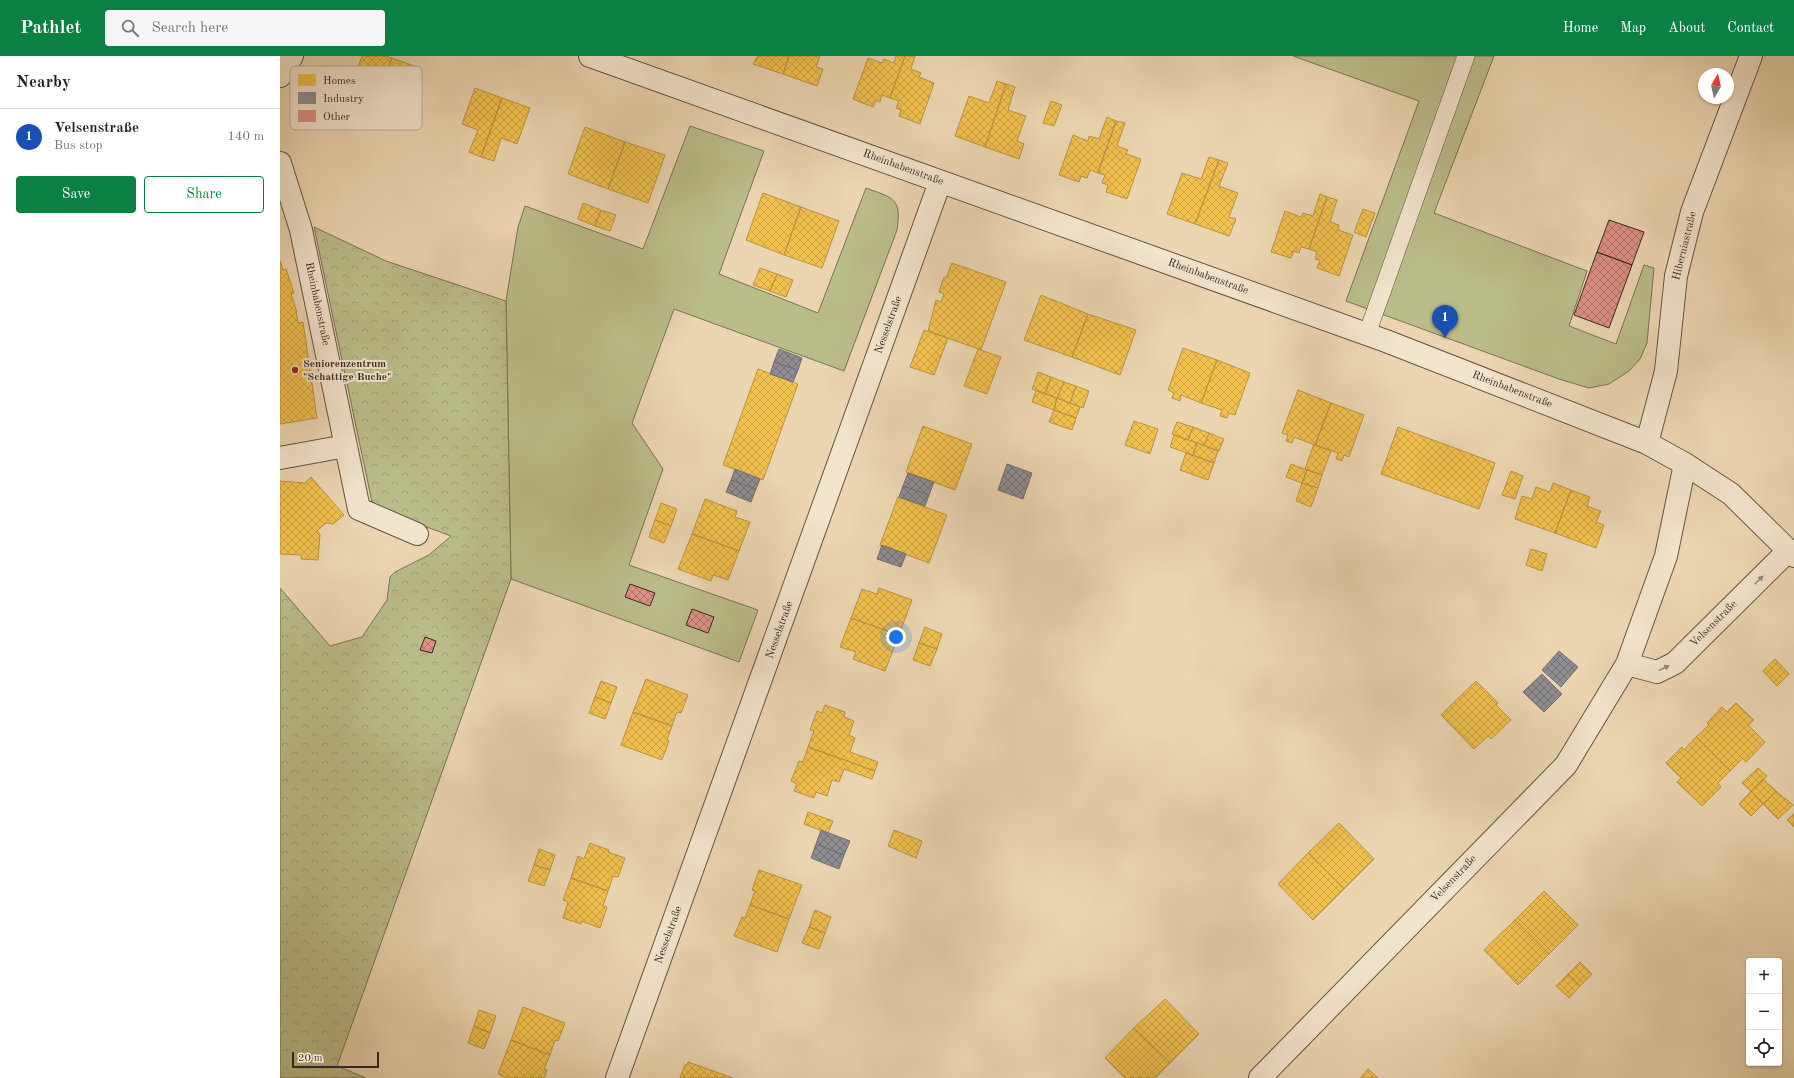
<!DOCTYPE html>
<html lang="en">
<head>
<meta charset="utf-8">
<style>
  :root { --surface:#fff; --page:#f6f6f6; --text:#222; --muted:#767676; --line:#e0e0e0; --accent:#0b8043 }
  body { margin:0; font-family:"Old Standard TT",serif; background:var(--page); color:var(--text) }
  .controls { position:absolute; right:12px; bottom:12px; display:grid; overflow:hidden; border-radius:4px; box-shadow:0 1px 3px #0004 }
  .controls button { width:36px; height:36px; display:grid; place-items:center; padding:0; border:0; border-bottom:1px solid var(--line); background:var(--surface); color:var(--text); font:20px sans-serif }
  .compass { position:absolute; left:1418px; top:12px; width:36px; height:36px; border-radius:50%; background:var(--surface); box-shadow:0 1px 3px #0004; rotate:9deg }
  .scale { position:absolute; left:12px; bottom:10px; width:87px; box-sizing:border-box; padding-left:4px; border:2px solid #382920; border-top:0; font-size:11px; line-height:14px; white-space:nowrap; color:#382920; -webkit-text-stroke:3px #f3e4cd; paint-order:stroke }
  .you { position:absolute; left:616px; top:581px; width:14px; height:14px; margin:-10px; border:3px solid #fff; border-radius:50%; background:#1a73e8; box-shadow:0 0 0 6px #1a73e833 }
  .badge { display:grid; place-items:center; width:26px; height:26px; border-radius:50%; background:var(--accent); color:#fff; font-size:13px; font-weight:700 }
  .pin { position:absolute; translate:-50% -33px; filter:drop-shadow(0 1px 2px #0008) }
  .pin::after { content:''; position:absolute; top:21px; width:14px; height:12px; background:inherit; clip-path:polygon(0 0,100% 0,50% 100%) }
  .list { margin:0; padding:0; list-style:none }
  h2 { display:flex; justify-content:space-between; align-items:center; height:52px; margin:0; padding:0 16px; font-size:17px }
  h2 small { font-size:13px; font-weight:400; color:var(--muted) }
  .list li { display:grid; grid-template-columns:26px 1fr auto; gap:12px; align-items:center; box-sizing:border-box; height:56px; padding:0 16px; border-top:1px solid var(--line) }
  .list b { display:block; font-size:15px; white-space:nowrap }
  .list p { margin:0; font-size:13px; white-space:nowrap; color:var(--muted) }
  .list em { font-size:13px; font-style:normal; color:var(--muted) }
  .actions { display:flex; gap:8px; padding:12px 16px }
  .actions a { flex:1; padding:9px 0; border:1px solid var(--accent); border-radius:4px; text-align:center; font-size:14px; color:var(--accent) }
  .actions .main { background:var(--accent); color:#fff }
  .icon { flex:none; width:22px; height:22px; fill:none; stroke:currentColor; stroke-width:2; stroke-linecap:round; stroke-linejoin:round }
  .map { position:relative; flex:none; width:1514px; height:1022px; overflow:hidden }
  header { display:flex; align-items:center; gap:24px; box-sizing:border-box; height:56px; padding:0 20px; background:var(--accent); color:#fff }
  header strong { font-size:19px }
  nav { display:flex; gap:22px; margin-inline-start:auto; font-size:14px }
  .search { width:280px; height:36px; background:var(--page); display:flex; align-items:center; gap:10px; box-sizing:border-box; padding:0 14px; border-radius:4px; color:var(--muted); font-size:15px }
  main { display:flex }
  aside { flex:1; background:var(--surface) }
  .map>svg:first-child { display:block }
  .green { fill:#babd8a; stroke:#797355 }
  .forest { fill:url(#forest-crowns); stroke:#797355 }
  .homes { fill:url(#homes-cross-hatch); stroke:#ba9340 }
  .industry { fill:url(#industry-cross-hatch); stroke:#746f70 }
  .building { fill:url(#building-cross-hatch); stroke:#382920 }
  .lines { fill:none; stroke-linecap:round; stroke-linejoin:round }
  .lane-casing { stroke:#655444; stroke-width:18 }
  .street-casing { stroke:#655444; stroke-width:24 }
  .lane { stroke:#f3e4cd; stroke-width:17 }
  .street { stroke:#f3e4cd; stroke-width:22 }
  .oneway { fill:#968676 }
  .poi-dot { fill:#8f2418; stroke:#f3e4cd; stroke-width:1.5 }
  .labels { text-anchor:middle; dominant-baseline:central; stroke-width:4; stroke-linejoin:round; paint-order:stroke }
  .street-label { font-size:11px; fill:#382920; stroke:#f3e4cd }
  .poi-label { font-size:11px; font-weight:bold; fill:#382920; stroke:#f3e4cd; text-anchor:start }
  .key { fill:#f3e4cd; stroke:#bbac99; stroke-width:1 }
  .key-label { font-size:11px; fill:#382920 }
</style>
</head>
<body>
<header>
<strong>Pathlet</strong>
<div class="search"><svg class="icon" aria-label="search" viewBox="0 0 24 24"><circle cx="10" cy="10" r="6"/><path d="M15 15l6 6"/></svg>Search here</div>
<nav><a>Home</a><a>Map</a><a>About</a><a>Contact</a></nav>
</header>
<main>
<aside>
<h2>Nearby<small></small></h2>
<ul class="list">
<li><span class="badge" style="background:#1a4fb4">1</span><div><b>Velsenstraße</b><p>Bus stop</p></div><em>140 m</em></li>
</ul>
<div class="actions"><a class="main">Save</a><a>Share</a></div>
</aside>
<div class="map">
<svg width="1514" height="1022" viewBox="0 0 1514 1022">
  <defs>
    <pattern id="forest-crowns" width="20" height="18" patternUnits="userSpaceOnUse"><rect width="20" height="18" fill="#babd8a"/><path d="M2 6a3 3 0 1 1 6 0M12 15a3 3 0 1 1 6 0" fill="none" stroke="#a1a277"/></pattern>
    <pattern id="homes-cross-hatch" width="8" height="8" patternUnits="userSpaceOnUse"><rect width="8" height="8" fill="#f2c14e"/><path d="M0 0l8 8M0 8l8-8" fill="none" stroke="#d0a644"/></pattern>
    <pattern id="industry-cross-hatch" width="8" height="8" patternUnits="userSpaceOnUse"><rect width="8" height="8" fill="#8d8d92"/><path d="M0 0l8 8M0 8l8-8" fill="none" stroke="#747377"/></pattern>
    <pattern id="building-cross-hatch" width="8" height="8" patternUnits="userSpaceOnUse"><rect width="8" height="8" fill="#de9186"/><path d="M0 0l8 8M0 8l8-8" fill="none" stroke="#b5766d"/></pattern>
  </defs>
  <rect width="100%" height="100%" fill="#ecd6b2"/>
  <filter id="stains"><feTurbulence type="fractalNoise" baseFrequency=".005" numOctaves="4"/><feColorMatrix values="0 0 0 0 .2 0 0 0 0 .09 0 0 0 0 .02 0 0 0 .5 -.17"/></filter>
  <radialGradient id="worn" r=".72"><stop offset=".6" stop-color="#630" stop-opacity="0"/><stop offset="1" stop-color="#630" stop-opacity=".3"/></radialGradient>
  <!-- green -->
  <path class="green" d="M1013 0H1214L1154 157 1307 215 1289 270 1336 288 1364 209 1374 212 1367 287 1360 303 1349 315 1329 328 1309 332 1279 323 1066 245 1139 45Z
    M410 70 484 95 439 218 538 257 586 132C613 142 622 142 617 174L564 315 394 253 352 367 383 413 349 509 478 554 459 606 231 523 226 245 238 171 245 150 363 193Z"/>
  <!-- forest -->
  <path class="forest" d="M34 171 106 205 226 245 231 523 57 1010 86 1022H0V532L50 590 82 581 107 544 110 521 115 516 149 499 171 480 93 451Z"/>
  <!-- homes -->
  <path class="homes" d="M82 0H106L112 2 91 60 78 56 88 34 72 28Z
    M478 0H509L503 18 473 8Z
    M509 0H540L536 11 543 13 537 30 503 18Z
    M616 0H625L610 42 602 39 600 46 596 44 593 51 573 43 588 2 602 7 604 3 614 7Z
    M625 0H635L631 13 641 17 639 21 654 27 640 68 619 60 621 54 616 52 619 45 610 42Z
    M112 2 140 12 127 48 111 42 104 65 91 60Z
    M717 25 726 28 705 91 675 80 689 40 709 47Z
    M726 28 735 31 728 54 746 60 737 85 744 88 739 103 705 91Z
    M195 32 222 42 201 101 189 96 198 74 182 68Z
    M222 42 250 52 237 88 221 82 214 105 201 101Z
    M771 45 782 49 774 70 763 67Z
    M827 61 836 65 818 117 810 114 807 122 801 120 799 126 779 119 793 79 808 85 809 80 819 83Z
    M836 65 845 67 837 90 848 94 846 98 861 103 847 143 826 136 828 129 822 127 825 119 818 117Z
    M305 71 345 86 328 133 288 118Z
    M345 86 385 99 368 147 328 133Z
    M929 101 939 104 915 168 887 158 902 117 921 123Z
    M939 104 948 107 939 130 958 137 949 161 956 163 949 180 915 168Z
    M483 137 521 151 504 199 466 184Z
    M1040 138 1047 141 1029 193 1021 191 1019 197 1014 195 1011 202 991 196 1005 155 1021 161 1023 157 1033 160Z
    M1047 141 1057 144 1050 166 1059 169 1058 174 1073 179 1059 220 1037 212 1040 204 1035 203 1037 196 1029 193Z
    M303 147 321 154 315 170 298 163Z
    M521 151 559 165 542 212 504 199Z
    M1083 153 1095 157 1086 181 1074 176Z
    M321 154 336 159 330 175 315 170Z
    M0 205 3 214 6 213 14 237 11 238 16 253 18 267 23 266 37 362 0 368Z
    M672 207 726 226 701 294 648 275 656 244 661 246 664 238 659 236 664 221 666 222Z
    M480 212 497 218 490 235 473 229Z
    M497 218 513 224 506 241 490 235Z
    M761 239 808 258 792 301 744 284Z
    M808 258 856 274 840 319 792 301Z
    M644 274 668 282 654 319 630 311Z
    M903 292 937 304 921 347 901 339 900 345 892 342 894 337 888 334Z
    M698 293 721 301 707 338 684 330Z
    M937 304 970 317 955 359 949 357 947 362 940 360 942 354 921 347Z
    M478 313 518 328 483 424 443 409Z
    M758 316 771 321 765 338 752 333Z
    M771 321 784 326 777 342 765 338Z
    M784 326 796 330 790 347 777 342Z
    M796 330 809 335 803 352 790 347Z
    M756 334 777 342 774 354 752 346Z
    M1018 334 1051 347 1035 389 1014 381 1012 387 1006 385 1008 379 1002 377Z
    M777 342 800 351 796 362 774 354Z
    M1051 347 1084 359 1069 401 1064 399 1062 405 1056 403 1058 397 1035 389Z
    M774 354 796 362 792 374 769 366Z
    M854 365 878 373 870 398 845 389Z
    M897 366 913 371 908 384 892 378Z
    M643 370 692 388 675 434 626 416Z
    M913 371 929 377 924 389 908 384Z
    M1118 371 1215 407 1199 453 1101 418Z
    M929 377 944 383 939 395 924 389Z
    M894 379 917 387 913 399 890 391Z
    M917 387 938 395 934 407 913 399Z
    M1034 388 1051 395 1042 419 1025 413Z
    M906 397 934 407 928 424 900 414Z
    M1011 408 1027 414 1022 427 1006 421Z
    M1027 414 1042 419 1038 432 1022 427Z
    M1231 415 1243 420 1235 443 1222 439Z
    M31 421 64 459 53 468 46 467 37 475 40 478 38 504 21 503V499L0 498V425L25 427Z
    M1022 427 1038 432 1031 451 1016 445Z
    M1273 427 1291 434 1275 477 1235 463 1242 440 1252 443 1256 431 1270 436Z
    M1291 434 1310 441 1307 450 1321 455 1316 466 1324 469 1316 492 1275 477Z
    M618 441 667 459 649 507 600 489Z
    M425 443 457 455 455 461 470 466 459 495 412 478Z
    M381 447 397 453 391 470 375 464Z
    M375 464 391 470 384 487 369 481Z
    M412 478 459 495 448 524 433 519 431 525 398 513Z
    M1251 493 1267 498 1262 515 1246 509Z
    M599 532 632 544 619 579 571 562 582 533 597 538Z
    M571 562 619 579 605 615 573 603 576 596 560 591Z
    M645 571 662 578 657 593 639 587Z
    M639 587 657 593 650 610 633 604Z
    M1495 603 1509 618 1497 630 1483 615Z
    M366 623 408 639 401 657 397 656 392 670 353 656Z
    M321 625 337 631 331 647 315 641Z
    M1196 625 1218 647 1216 649 1231 664 1211 683 1208 680 1194 693 1161 659Z
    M315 641 331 647 325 663 309 657Z
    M1456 647 1474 664 1468 669 1485 686 1466 706 1463 702 1450 715 1416 681 1429 669 1427 667 1442 651 1447 656Z
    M545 649 565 656 564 661 574 665 569 679 575 682 570 696 598 706 595 715 528 691 534 675 530 674 537 655 542 657Z
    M353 656 392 670 387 684 389 685 382 704 341 689Z
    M1416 681 1450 715 1438 727 1441 731 1422 750 1397 726 1401 722 1386 707 1402 691 1404 694Z
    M528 691 595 715 592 723 564 713 559 726 552 724 547 740 536 736 534 742 514 735 517 728 511 725 519 705 523 706Z
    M1478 712 1487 720 1471 735 1462 727Z
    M1483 723 1496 735 1483 748 1471 735Z
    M1471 735 1483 748 1471 760 1459 748Z
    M1496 735 1513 749 1498 763 1483 748Z
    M528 756 553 765 548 777 524 768Z
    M1514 758V771L1507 764Z
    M1059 767 1094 803 1064 833 1028 797Z
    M614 774 642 785 636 802 608 790Z
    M310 787 329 794 328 796 345 802 338 821 333 820 328 835 291 822 298 800 304 803Z
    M259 793 275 799 270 814 254 809Z
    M1028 797 1064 833 1033 864 998 828Z
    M254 809 270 814 264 830 248 825Z
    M479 814 522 829 509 863 470 849 475 835 472 834Z
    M291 822 328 835 323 850 327 851 320 872 301 865V868L283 862 288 846 283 844Z
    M1264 835 1298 869 1269 898 1235 864Z
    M470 849 509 863 497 896 454 880 462 861 465 862Z
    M535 854 551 861 545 877 529 871Z
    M1235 864 1269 898 1238 929 1204 894Z
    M529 871 545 877 539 893 522 887Z
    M1300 906 1312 918 1300 930 1288 918Z
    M1288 918 1300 930 1289 942 1276 930Z
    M885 943 919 978 890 1007 854 972Z
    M243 951 285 967 278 985 275 984 270 999 231 984Z
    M199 954 216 960 210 977 194 970Z
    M194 970 210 977 204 993 188 987Z
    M854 972 890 1007 875 1022H845L825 1002Z
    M231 984 270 999 264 1013 267 1014 264 1022H227L218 1018Z
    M408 1006 453 1022H400L405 1009H407Z
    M1088 1013 1098 1022H1080Z"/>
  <!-- industry -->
  <path class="industry" d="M499 293 522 302 518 314 494 306Z
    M494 306 518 314 513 326 490 318Z
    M727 408 752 417 743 443 718 434Z
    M455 413 480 423 476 433 451 424Z
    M628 417 654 426 649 439 623 430Z
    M451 424 476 433 471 446 446 436Z
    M623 430 649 439 645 450 619 441Z
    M602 489 626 498 621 511 597 503Z
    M1279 595 1298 611 1281 631 1262 614Z
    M1262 618 1282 638 1264 656 1243 636Z
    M541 774 570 785 564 799 536 788Z
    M536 788 564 799 559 813 531 802Z"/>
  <!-- building -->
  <path class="building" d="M1329 164 1364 176 1352 209 1317 196Z
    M1317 196 1352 209 1329 272 1294 259Z
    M350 528 375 537 370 550 345 541Z
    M412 553 434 561 428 577 406 569Z
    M145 581 156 585 152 597 140 594Z"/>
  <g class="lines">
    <!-- lane casing -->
    <g class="lane-casing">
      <path id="lane" d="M1087 278 1186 0"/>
    </g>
    <!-- street casing -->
    <g class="street-casing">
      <path id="street" d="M310 0 1106 285 1367 387 1405 408 1451 438 1514 500
        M0 20 12 0
        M0 107 21 174 79 453 137 478
        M1367 387 1386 315 1396 220 1412 156 1471 0
        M0 402 66 390
        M1347 608 1377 616 1395 607 1509 494
        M337 1022 660 126
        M980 1022 1286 709 1347 608 1386 500 1405 408"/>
    </g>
    <!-- lane -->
    <use href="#lane" class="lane"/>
    <!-- street -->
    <use href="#street" class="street"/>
  </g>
  <!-- one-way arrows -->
  <defs><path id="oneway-solid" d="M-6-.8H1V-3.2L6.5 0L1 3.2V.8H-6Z"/></defs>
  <g class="oneway">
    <use href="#oneway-solid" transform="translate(1479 524) rotate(-45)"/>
    <use href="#oneway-solid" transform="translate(1384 612) rotate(-26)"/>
  </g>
  <!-- markers -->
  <circle class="poi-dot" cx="15" cy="314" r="4"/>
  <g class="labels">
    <!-- street labels -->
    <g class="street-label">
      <text transform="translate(623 112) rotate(20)">Rheinbabenstraße</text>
      <text transform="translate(1405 190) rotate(-76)">Hiberniastraße</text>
      <text transform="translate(928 221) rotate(20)">Rheinbabenstraße</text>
      <text transform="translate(37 248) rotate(78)">Rheinbabenstraße</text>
      <text transform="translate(609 269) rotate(-70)">Nesselstraße</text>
      <text transform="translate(1232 334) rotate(21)">Rheinbabenstraße</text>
      <text transform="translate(1434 568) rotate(-45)">Velsenstraße</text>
      <text transform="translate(500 574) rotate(-70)">Nesselstraße</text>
      <text transform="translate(1174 823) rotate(-46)">Velsenstraße</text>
      <text transform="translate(389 879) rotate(-70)">Nesselstraße</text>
    </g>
    <!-- poi labels -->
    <g class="poi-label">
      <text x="23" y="308">Seniorenzentrum<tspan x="23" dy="13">"Schattige Buche"</tspan></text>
    </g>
  </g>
  <!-- legend -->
  <rect x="10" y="10" width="132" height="64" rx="6" class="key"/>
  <rect x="18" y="18" width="18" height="12" fill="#f2c14e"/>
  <rect x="18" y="36" width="18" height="12" fill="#8d8d92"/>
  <rect x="18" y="54" width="18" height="12" fill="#de9186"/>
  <g class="key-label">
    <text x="43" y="28">Homes</text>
    <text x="43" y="46">Industry</text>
    <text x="43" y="64">Other</text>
  </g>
  <rect width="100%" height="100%" filter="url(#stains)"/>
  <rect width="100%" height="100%" fill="url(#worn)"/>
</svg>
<div class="controls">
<button>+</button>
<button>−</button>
<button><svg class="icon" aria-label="locate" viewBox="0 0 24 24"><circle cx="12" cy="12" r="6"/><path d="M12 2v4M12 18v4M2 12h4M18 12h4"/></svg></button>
</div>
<svg class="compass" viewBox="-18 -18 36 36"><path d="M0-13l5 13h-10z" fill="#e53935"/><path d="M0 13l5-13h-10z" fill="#767676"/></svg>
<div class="scale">20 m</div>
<div class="you"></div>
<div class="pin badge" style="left:1165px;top:282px;background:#1a4fb4">1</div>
</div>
</main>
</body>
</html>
